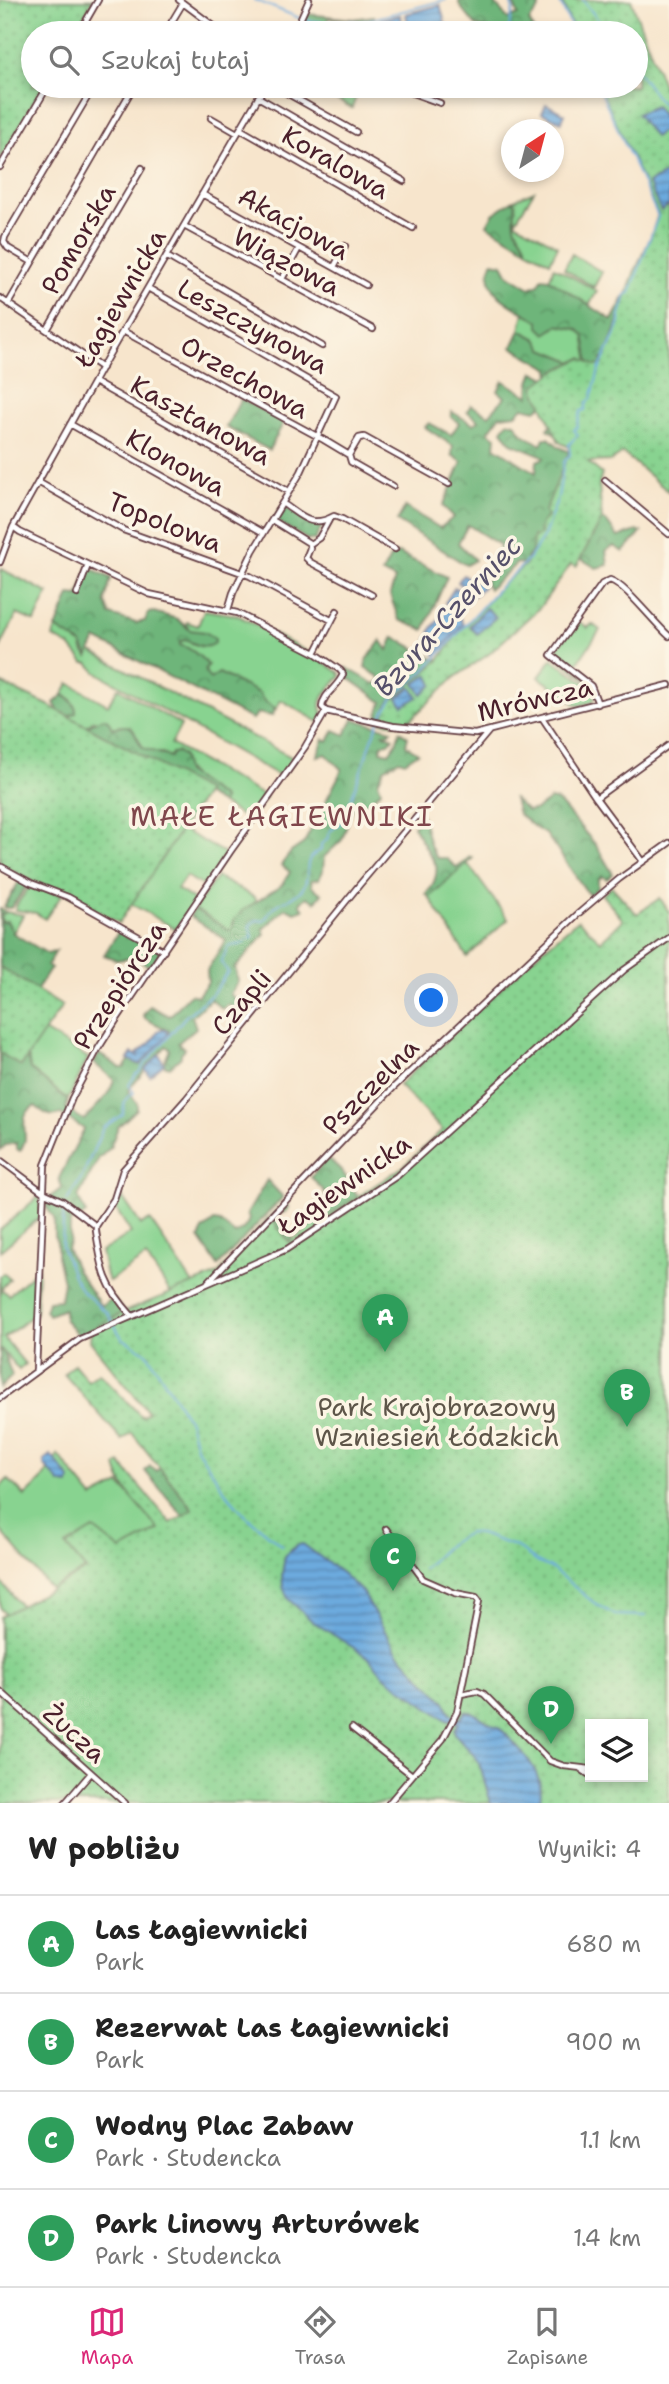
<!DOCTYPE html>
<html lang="pl">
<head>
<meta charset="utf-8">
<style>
  :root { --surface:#fff; --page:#f6f6f6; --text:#222; --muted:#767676; --line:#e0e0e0; --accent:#db2777 }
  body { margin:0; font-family:"Shantell Sans",sans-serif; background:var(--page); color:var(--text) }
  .controls { position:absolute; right:21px; bottom:21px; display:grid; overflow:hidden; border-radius:0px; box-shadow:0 4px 10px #0003 }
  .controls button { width:63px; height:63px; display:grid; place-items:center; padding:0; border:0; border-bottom:2px solid var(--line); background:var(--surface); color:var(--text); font:35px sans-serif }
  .compass { position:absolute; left:501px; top:119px; width:63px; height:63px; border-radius:50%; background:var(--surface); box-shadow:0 4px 10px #0003; rotate:36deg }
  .you { position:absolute; left:432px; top:1001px; width:24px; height:24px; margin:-18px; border:5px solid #fff; border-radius:50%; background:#1a73e8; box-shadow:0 0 0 10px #1a73e833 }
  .badge { display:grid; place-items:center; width:46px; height:46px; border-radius:50%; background:var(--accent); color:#fff; font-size:23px; font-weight:700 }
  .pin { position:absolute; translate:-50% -58px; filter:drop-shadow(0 2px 4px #0008) }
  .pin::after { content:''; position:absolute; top:37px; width:24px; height:21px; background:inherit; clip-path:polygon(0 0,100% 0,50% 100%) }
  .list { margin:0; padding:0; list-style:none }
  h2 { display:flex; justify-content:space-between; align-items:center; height:91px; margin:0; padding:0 28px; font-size:30px }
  h2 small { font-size:23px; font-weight:400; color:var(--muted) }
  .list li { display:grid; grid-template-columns:46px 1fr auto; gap:21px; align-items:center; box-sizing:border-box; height:98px; padding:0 28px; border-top:2px solid var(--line) }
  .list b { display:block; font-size:26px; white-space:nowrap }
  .list p { margin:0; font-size:23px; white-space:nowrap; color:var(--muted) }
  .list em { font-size:23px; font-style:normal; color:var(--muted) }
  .icon { flex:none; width:38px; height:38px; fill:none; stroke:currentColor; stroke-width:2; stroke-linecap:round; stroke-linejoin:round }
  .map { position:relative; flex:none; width:669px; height:1803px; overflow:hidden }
  .search { position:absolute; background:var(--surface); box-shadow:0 4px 10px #0003; left:21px; right:21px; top:21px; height:77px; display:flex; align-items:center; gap:18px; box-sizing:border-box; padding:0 24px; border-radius:38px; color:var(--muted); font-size:26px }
  .sheet { height:483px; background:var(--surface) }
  nav { display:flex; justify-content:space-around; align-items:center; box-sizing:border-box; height:98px; border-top:2px solid var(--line); background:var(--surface); font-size:19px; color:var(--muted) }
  nav a { display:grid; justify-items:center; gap:4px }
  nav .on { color:var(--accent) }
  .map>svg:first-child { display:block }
  .grass { fill:#88d390; stroke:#69795e; stroke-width:2 }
  .forest { fill:url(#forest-crowns); stroke:#5c6a52; stroke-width:2 }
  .park { fill:url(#park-dots); stroke:#69795e; stroke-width:2; fill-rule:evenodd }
  .water { fill:url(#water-rules); stroke:#5b6484; stroke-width:2 }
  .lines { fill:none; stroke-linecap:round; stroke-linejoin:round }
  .stream { stroke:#6caade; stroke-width:2 }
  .minor-casing { stroke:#643d43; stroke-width:8 }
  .minor { stroke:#fff; stroke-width:4.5 }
  .labels { text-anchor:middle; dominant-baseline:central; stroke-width:7; stroke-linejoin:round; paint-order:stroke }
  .street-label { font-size:26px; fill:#4a1f2b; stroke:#fcf5e5 }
  .park-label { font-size:26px; fill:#5d5549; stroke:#fcf5e5 }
  .water-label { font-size:28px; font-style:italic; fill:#56506a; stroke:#fcf5e5 }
  .neighbourhood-label { font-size:28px; letter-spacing:2px; fill:#80474c; stroke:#fcf5e5 }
</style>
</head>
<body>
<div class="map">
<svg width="669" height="1803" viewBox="0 0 669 1803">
  <defs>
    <pattern id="forest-crowns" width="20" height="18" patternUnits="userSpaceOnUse" patternTransform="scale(1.75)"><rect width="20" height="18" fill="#6eb57a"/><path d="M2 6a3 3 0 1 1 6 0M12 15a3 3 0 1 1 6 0" fill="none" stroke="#5c9364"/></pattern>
    <pattern id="park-dots" width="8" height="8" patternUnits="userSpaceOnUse" patternTransform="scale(1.75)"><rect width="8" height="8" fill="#88d390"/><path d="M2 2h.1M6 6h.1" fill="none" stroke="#77b57c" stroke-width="1.8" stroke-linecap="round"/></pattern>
    <pattern id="water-rules" width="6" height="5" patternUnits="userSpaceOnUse" patternTransform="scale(1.75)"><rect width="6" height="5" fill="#6caade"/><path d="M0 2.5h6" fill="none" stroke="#5b8ab4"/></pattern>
  </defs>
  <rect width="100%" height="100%" fill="#fcf5e5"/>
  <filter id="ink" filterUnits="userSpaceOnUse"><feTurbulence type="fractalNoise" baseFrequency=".0143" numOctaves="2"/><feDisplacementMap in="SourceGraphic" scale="14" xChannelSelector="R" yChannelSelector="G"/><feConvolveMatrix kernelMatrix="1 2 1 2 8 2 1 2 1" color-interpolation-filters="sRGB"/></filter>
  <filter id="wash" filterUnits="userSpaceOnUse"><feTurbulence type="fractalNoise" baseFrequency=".00686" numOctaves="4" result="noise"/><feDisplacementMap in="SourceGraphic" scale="28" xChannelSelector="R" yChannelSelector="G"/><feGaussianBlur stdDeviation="1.57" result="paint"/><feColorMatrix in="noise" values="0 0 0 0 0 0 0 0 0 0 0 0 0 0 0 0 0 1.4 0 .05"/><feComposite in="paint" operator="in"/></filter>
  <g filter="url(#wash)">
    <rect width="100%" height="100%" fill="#f7e5cc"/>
    <!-- grass -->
    <path class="grass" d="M312 86H360L352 108Z
      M534 191 515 222 558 246 550 262 527 249C525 240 518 234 515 226 513 217 517 209 515 201H512Z
      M572 254 602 272 594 287 564 269Z
      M554 267 597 291 589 306 549 280Z
      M524 312 552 330 557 325 577 329 585 335 591 374 584 382 570 360 543 349 537 339 520 330Z
      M1 569 48 593 35 622 17 614 0 648Z
      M204 610 237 615 308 652 340 673 341 676C332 687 315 699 323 713L319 722 281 700 272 716 275 708 217 676 210 679 206 674 205 669 208 666 180 646V641L185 640 199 646 186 624 187 622 198 626Z
      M578 621 588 628 592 624 600 630 574 668 591 681 590 683 553 654Z
      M56 628 81 644 84 653 89 656 90 651 295 759 281 777 96 672 88 663H84L71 647 53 637Z
      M552 659 591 687 595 697 593 702 578 706 539 677Z
      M69 683 108 705 118 688 181 725 171 744 266 797 250 821 222 804 223 798C213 792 188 776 184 766L163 753H155L143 748 138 738 122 726 112 728 94 720 86 726 67 716 76 713 71 699 63 695Z
      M181 829 226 854 205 887 186 876 177 889 196 901 176 929 131 904Z
      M467 863 508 919 467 957 429 897Z
      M217 877 254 897 256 902 235 919 231 931 194 909Z
      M31 885 62 895 45 919 36 913 15 910 17 904Z
      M6 912 23 915 13 933 7 921 2 922 0 916Z
      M44 1031 88 1058 68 1100 30 1069 28 1056Z
      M119 1192 141 1225 150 1220 193 1284 171 1293 146 1257 109 1281 106 1276 101 1252 131 1233 114 1206 120 1196Z
      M40 1195V1217L0 1251V1230Z
      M38 1269 36 1313 4 1338 25 1364 19 1370 0 1348V1276L3 1273 10 1279 1 1289 9 1295Z
      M58 1455 93 1498 120 1484 159 1529 122 1551 67 1546 86 1569 51 1589 0 1530V1487L8 1479 25 1496 41 1481Z
      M0 1581 22 1607 7 1616 0 1608Z"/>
    <!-- forest -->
    <path class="forest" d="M464 0H492L508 19 518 15 512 0H539V9L529 21 535 33H510L476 26 459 5V1Z
      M307 14 353 19 374 16V19L361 21 329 18 324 33H304L300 31Z
      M405 86H442L437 97Z
      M512 201H515C517 210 512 219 516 229 520 236 525 240 527 249L487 225 493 214Z
      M492 262 503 264 509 275 530 288 539 284 542 278 549 279 612 320 627 292 629 295 623 320 569 443 548 429 556 419 550 399 536 410 523 407 516 414 500 416 488 432 496 437 495 447 536 473 537 461 544 458 541 455 511 443 502 430 508 422 515 423 523 434 541 445 544 438H549L559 447 578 456 589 513 607 522 618 537 637 531 642 532 623 552 614 546 606 551 608 565 596 568 575 555 543 566 517 563 489 589 485 582 491 573 487 567 501 546 468 525 458 543 475 560 466 565 397 521 405 507 440 528 454 517 443 506 462 462 452 455 453 446 425 427 429 423 451 435 459 423 451 417 452 412 473 424 479 421 467 411 471 405 489 415 505 397 498 391 503 381 529 396 530 382 534 372 552 381 550 369 512 347 520 330 537 339 543 349 570 360 574 365 591 374 584 335 577 329 558 325 546 334 539 327V321C516 307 479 295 492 262Z
      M241 399 284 422 269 450 226 427Z
      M286 507 311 522 323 524 315 540H308L275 520 279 510Z
      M398 553 447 577 424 630 399 620 390 595 395 579 382 573 390 558Z
      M88 567 111 578 105 601 110 615 136 623 145 621 148 613 154 612 177 619 190 630 205 632 215 638V643C205 651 195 643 185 640L180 641V645C191 648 201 657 208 665L205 669 206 674 210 679 219 673 259 693 263 700 275 708 272 716 257 713 253 720 96 639 88 657 81 644 56 628 70 595 79 596Z
      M394 637 432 658 438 659 436 664 384 722 376 720 382 702 346 676 347 668 375 684 380 682V678L365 667 367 660 381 640 388 650Z
      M63 695C69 698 77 705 76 713L67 716 59 711 54 703Z
      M103 718 108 720 112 728C139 722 130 730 143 748L170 757 172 753 178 752 183 756 186 772 223 798 222 804 204 794 206 791 86 726Z
      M353 719 392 730 390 733H382L393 738 389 743 382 744 381 751 389 753 396 743 400 731 408 737 406 745 418 753 405 762 399 760 384 769 378 782 381 791 364 806 353 807 342 840 324 857 323 871 319 879 311 880 312 887 322 894 315 902 307 897 300 903 304 909 295 912 286 908 263 929 265 934 235 968 238 981 230 994 242 1005 236 1012 229 1004 222 1009 211 999 192 1016 196 1028 178 1043 185 1049 181 1053V1057L170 1067 163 1065 170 1049 166 1046 128 1090 137 1103V1109L118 1127 110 1148 99 1158 78 1197 86 1214 70 1222V1240L67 1249 77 1271 101 1306 113 1298 124 1312 79 1336 64 1319V1309L49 1315 45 1311 48 1301 60 1300 63 1282 57 1256V1242L54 1236V1218L46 1207V1200L62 1188 59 1178 84 1129 61 1114C50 1118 44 1113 35 1106 20 1114 25 1125 25 1139 25 1141 21 1150 20 1151L17 1149V1143L6 1145 0 1150V1053L21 1066 28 1056 30 1069 68 1100 66 1109 84 1120 109 1093 114 1080 94 1063 99 1054 121 1068H124L130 1059 140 1065 169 1034 168 1030 146 1019 143 1015 150 1006 169 1016C178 1010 182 1000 191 994L197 996 208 982 207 970 226 940 190 916 194 909 231 931 235 919 242 911 282 885 290 872 281 865 291 852 304 843 342 770 326 754 317 756 324 739 328 741 334 730 345 735Z
      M514 799 527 811 535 810 551 799 558 801 596 845 613 874 607 879 602 876 598 880V888L589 895 546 834C536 831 528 820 518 814Z
      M422 816C428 831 427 845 437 858H446L457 868 470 857 473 858 429 897 426 894C433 885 438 877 436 865L413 826Z
      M20 880 28 884 11 908H6L4 907Z
      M0 909 6 912 0 916 2 922 7 921 13 933 48 954 56 951 47 966 51 968 37 990 0 967Z
      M120 929 161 952 151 967 133 958 117 960 104 955Z
      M328 1158 342 1171 359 1198 307 1233 301 1227 300 1222 303 1219 307 1221 316 1215 312 1207 326 1195 324 1191 311 1177Z
      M267 1180 283 1197 218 1266 199 1238 203 1230 214 1221 220 1222 235 1234C242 1231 247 1226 249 1219L247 1214Z
      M286 1202 289 1208 286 1212 280 1213 278 1218 294 1240 290 1243 270 1217Z
      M0 1348 4 1353 12 1376 0 1388Z
      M150 1466 156 1471 160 1468 193 1509 183 1516 145 1471Z"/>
    <!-- park -->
    <path class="park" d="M0 0H93L74 33H33V86H43L0 160Z
      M561 0H631L669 101V492L623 453 611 461 588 462 602 474 599 483 602 519 576 567 571 564 540 607 489 654 454 678 405 725 382 722 387 705 392 700 439 660 456 636 502 585 526 564 528 560 526 559 532 552 533 536 536 537 541 533 539 530 541 523 547 517 545 511 569 452V447L559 442 534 387 555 371 582 358 596 366 603 364 601 360 606 356 634 273 650 239 658 214 599 86H636V33H575Z
      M0 683 48 705 207 791 119 923 67 894 29 880 0 864Z
      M612 887 637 914 660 898 669 912V1803H0V1617L86 1570 66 1546 94 1529 121 1550 159 1530C143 1509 122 1492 116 1466L120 1463 171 1523 193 1509 132 1433 122 1440 64 1374 74 1364 88 1381 99 1373 142 1417 148 1412 90 1341 91 1330 124 1312 218 1274 270 1217 289 1242 404 1166 442 1130 399 1085 530 960 578 920 601 941 623 920 602 895ZM590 1724H643V1777H590Z
      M0 967 62 1006 21 1066 0 1053Z"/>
    <!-- water -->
    <path class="water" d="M440 5 448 33H410L406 14Z
      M400 15 406 33H376L380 20Z
      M546 104 565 114 561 122 542 113Z
      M655 106 669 123V127L654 137 637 114Z
      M669 172V205L661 211 648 183Z
      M463 575 483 587 474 596 458 582Z
      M455 587 471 598 459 613 445 603Z
      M486 608 496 617 477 634 470 626Z
      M446 610 460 618 463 625 436 655 425 646 432 628Z
      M428 674 433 685 422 694 415 684Z
      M411 687 418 697 403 706 398 698Z
      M163 1029 167 1031 168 1035 140 1065 128 1059 132 1053 139 1057 137 1054 152 1041 159 1030Z
      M159 1054 164 1064 150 1076 145 1069Z
      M51 1455 70 1479 69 1484 60 1483 44 1465 45 1460Z
      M303 1544 343 1574 362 1592 398 1653 445 1702 451 1714 460 1719 465 1712C479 1710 485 1725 499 1727 516 1745 549 1774 539 1803H491L478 1760 455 1734 454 1729 458 1723 451 1720 448 1721 385 1677 368 1657 312 1621 288 1599 283 1587 282 1574 285 1556 297 1545Z"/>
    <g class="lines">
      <!-- stream -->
      <path class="stream" d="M255 0 304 20 347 25 350 21 361 22 445 0
        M559 0 574 33
        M583 0 608 33
        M509 27 513 10 510 0
        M636 69 669 114
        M67 1201 82 1177 103 1128 123 1114C124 1105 124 1096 134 1093L129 1085 136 1074 141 1071 143 1066 186 1016 212 994 228 972 221 962 229 946 242 944 252 937 250 925 257 920 264 921C267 916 271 910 275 907 283 899 296 899 303 888 313 872 299 861 321 850V844L327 840 329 832 343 821 380 718 395 695 423 672 498 589 529 559 544 536 558 497 564 462 570 455 569 444 578 435 574 430 577 427 581 411 585 410 587 402 591 399 599 370 620 323V315L626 294 630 293 658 216 598 86
        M64 1205 62 1247 73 1276 82 1291 108 1314 122 1338 147 1353 189 1421 196 1447 226 1493 246 1516 282 1546
        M423 1569 449 1544 468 1533 480 1534 517 1547 537 1562 551 1568 593 1602 615 1615 646 1616"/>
    </g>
  </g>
  <g filter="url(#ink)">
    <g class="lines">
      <!-- minor casing -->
      <g class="minor-casing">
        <path id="minor" d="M179 0 223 33
          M79 33 98 0
          M165 33 183 3
          M294 33 309 0
          M265 86 107 358 13 527 20 532 149 594 237 613 315 653 340 670 343 674C339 687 323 693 322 707L326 711
          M274 86 356 132
          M393 86 440 103
          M258 97 404 181
          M211 118 237 133
          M240 129 413 228
          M0 167 48 86
          M202 194 366 285
          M184 226 373 329
          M166 256 322 346
          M32 262 8 248 4 242 5 237 94 86
          M334 267 345 246
          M282 279 299 248
          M148 288 336 396 301 472 253 551 233 593 228 610
          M0 298 102 368
          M8 304 134 86
          M47 330 142 168
          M123 331 324 440 349 455 351 462 393 486
          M94 382 288 491
          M70 424 264 533
          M349 455 359 438 364 437 449 484
          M605 480 669 534
          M38 482 123 530 250 576 331 620
          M282 503C302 516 310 529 334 516L342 519 395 549
          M272 520 309 543 310 548 306 558 310 562 372 595
          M310 544 319 538 329 520
          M0 562 13 527
          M77 594 88 565
          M315 653 337 611
          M598 704 591 686 551 655 602 584 610 580C626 585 653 622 669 636
          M326 711 393 726 475 734 669 685
          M543 719 596 798 642 860
          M596 798 669 745
          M0 866 31 883 68 897 164 951
          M0 1160 43 1192 63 1201 96 1226
          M208 1282 394 1087 579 913 619 879 669 843
          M132 1316C104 1285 102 1271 96 1231V1226L114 1199 123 1170 186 1099 360 884 489 731
          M36 1370 45 1165 72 1098 98 1049 115 1022 230 852 305 747 326 711
          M0 1398 80 1339 287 1249 397 1176 624 970 669 938
          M386 1529 423 1579 455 1593 476 1597 479 1601 457 1712 443 1739 389 1803
          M0 1691 125 1803
          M461 1694 477 1691 484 1694 550 1761 564 1766 590 1769
          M352 1728 412 1775
          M581 1769 588 1774 590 1773
          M65 1803 91 1773"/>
      </g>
      <!-- minor -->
      <use href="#minor" class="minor"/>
    </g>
  </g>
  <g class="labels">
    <!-- street labels -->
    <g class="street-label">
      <text transform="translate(336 162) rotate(30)">Koralowa</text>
      <text transform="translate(294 223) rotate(29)">Akacjowa</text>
      <text transform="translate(78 239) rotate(-60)">Pomorska</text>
      <text transform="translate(287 261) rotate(28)">Wiązowa</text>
      <text transform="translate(120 298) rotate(-60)">Łagiewnicka</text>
      <text transform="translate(253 326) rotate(29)">Leszczynowa</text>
      <text transform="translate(245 377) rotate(29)">Orzechowa</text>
      <text transform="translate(201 420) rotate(29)">Kasztanowa</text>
      <text transform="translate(176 462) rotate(29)">Klonowa</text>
      <text transform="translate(165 522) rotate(22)">Topolowa</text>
      <text transform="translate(535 699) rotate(-13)">Mrówcza</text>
      <text transform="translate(119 985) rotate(-57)">Przepiórcza</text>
      <text transform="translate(241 1002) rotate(-50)">Czapli</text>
      <text transform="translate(370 1086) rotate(-45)">Pszczelna</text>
      <text transform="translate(344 1184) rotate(-35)">Łagiewnicka</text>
      <text transform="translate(75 1733) rotate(42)">Żucza</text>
    </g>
    <!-- park labels -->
    <g class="park-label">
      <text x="437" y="1406">Park Krajobrazowy<tspan x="437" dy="30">Wzniesień Łódzkich</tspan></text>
    </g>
    <!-- water labels -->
    <g class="water-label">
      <text transform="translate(447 616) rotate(-48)">Bzura-Czerniec</text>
    </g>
    <!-- neighbourhood labels -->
    <g class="neighbourhood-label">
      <text x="282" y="816">MAŁE ŁAGIEWNIKI</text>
    </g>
  </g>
</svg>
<div class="controls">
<button><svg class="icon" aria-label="layers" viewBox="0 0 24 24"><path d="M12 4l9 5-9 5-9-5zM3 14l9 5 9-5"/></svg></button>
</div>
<svg class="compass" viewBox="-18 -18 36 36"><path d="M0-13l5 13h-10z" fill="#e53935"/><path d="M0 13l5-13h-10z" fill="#767676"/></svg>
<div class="you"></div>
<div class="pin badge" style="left:385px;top:1352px;background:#2e9e5b">A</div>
<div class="pin badge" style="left:627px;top:1427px;background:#2e9e5b">B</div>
<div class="pin badge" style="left:393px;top:1591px;background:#2e9e5b">C</div>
<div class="pin badge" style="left:551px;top:1744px;background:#2e9e5b">D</div>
<div class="search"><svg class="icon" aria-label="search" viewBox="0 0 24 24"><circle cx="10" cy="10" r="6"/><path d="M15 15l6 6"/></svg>Szukaj tutaj</div>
</div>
<section class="sheet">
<h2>W pobliżu<small>Wyniki: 4</small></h2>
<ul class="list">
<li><span class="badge" style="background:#2e9e5b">A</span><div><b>Las Łagiewnicki</b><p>Park</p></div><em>680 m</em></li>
<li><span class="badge" style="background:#2e9e5b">B</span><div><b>Rezerwat Las Łagiewnicki</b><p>Park</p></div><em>900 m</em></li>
<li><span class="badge" style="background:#2e9e5b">C</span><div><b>Wodny Plac Zabaw</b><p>Park · Studencka</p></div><em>1.1 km</em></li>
<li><span class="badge" style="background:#2e9e5b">D</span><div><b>Park Linowy Arturówek</b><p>Park · Studencka</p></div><em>1.4 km</em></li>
</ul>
</section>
<nav>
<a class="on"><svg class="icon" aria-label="map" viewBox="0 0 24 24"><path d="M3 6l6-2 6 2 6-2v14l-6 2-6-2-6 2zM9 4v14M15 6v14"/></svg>Mapa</a>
<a><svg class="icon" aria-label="directions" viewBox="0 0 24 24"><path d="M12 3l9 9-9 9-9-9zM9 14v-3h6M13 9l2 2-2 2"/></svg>Trasa</a>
<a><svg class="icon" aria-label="saved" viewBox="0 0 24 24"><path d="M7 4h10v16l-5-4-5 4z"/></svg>Zapisane</a>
</nav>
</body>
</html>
